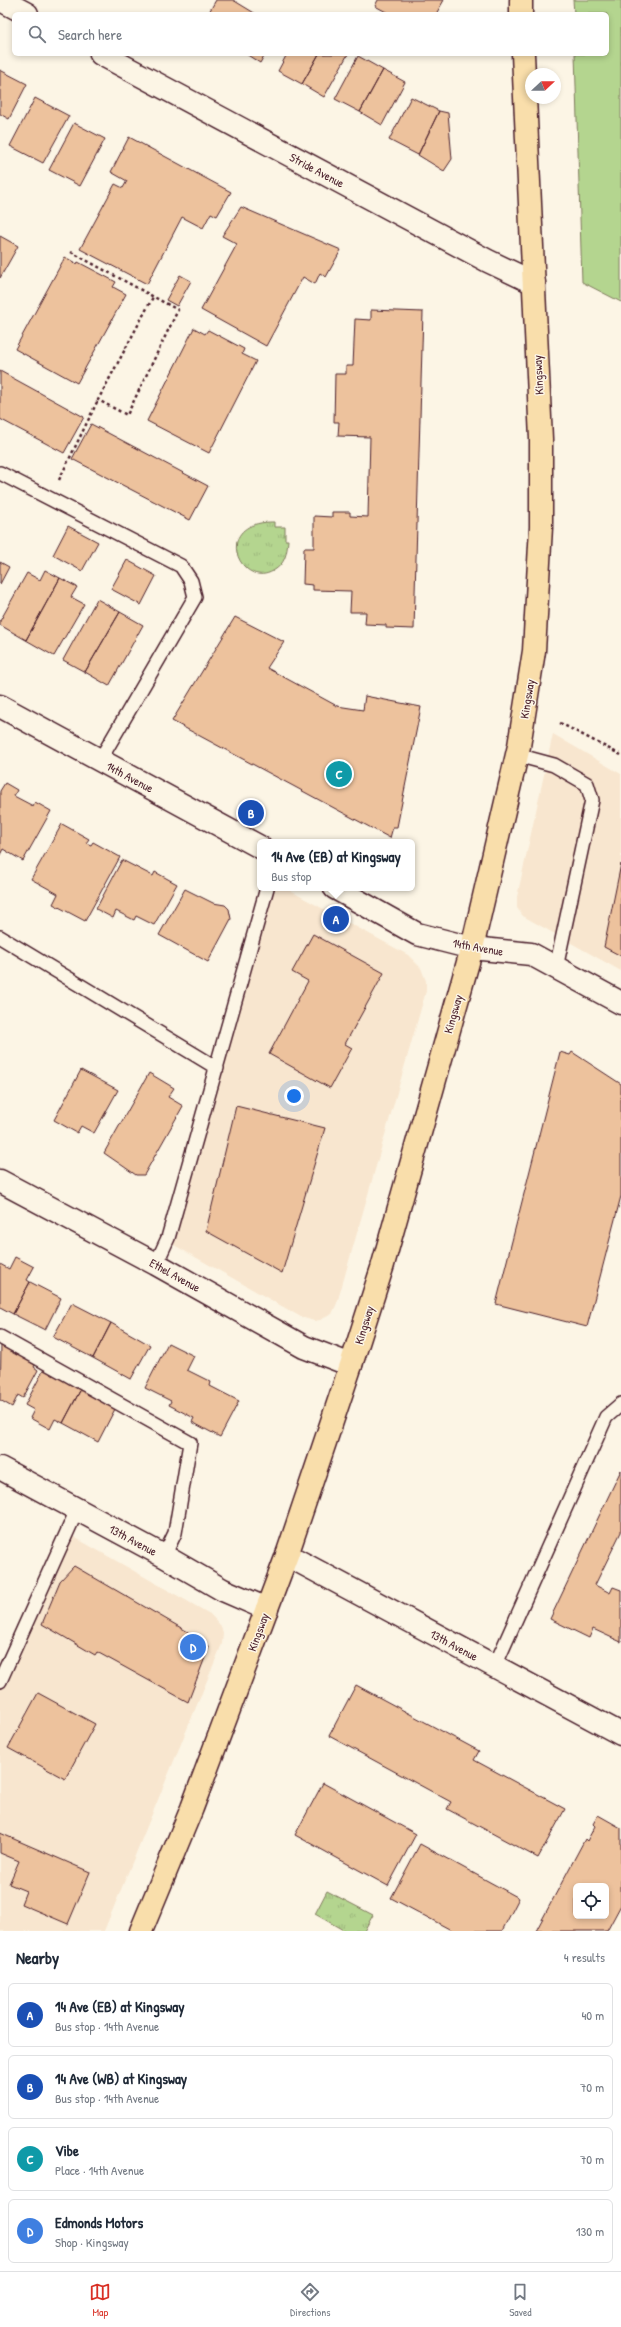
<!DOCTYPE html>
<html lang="en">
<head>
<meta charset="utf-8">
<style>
  :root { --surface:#fff; --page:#f2f2f3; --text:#1f2937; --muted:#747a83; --line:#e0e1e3; --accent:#d93025 }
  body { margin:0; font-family:"Patrick Hand",sans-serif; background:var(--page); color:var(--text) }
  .controls { position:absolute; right:12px; bottom:12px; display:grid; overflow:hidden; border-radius:6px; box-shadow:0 2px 6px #0003 }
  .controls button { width:36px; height:36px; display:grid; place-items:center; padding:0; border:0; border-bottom:1px solid var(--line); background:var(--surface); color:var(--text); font:20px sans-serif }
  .compass { position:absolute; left:525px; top:68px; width:36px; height:36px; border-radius:50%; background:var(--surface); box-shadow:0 2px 6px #0003; rotate:68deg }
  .you { position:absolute; left:294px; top:1096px; width:14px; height:14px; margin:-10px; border:3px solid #fff; border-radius:50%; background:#1a73e8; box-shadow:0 0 0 6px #1a73e833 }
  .badge { display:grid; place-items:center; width:26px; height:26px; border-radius:50%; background:var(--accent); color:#fff; font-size:13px; font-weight:700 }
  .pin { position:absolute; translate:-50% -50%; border:2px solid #fff; box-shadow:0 1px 4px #0006 }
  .popup { position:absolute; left:257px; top:839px; width:158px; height:52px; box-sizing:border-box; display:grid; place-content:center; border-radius:6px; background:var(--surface); filter:drop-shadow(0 1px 3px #0005); font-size:13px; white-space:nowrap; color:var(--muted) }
  .popup b { font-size:15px; color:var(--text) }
  .popup::after { content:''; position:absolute; left:50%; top:100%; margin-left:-8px; border:8px solid transparent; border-top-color:var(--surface) }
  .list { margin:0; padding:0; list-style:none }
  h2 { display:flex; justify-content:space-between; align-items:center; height:52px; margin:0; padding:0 16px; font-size:17px }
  h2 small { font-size:13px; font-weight:400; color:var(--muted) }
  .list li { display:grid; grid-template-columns:26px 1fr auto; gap:12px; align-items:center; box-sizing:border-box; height:64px; margin:0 8px 8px; padding:0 8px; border:1px solid var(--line); border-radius:6px }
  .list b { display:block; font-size:15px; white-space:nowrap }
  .list p { margin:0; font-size:13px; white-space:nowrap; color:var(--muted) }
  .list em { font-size:13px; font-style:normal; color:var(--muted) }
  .icon { flex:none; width:22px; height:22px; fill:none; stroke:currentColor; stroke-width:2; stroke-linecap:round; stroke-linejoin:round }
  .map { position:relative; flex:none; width:621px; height:1931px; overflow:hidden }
  .search { position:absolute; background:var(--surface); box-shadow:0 2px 6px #0003; left:12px; right:12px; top:12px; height:44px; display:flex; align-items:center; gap:10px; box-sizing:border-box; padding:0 14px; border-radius:6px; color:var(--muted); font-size:15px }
  .sheet { height:340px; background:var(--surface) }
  nav { display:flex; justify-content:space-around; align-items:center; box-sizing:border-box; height:56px; border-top:1px solid var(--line); background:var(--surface); font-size:11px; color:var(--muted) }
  nav a { display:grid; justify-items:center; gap:2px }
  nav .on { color:var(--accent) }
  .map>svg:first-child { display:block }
  .built { fill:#f8e6cf }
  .grass { fill:#b4d58f; stroke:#7f7a5d }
  .park { fill:url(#park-tufts); stroke:#7f7a5d }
  .building { fill:#edc29d; stroke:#4a1f2b; fill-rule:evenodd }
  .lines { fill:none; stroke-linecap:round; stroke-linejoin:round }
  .lane-casing { stroke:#4a1f2b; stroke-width:16 }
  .street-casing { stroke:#4a1f2b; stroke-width:25 }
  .secondary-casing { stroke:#4a1f2b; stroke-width:25 }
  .primary-casing { stroke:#4a1f2b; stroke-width:25 }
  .path { stroke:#4a1f2b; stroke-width:2.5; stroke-dasharray:3 3; stroke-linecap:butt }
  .lane { stroke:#fcf5e5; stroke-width:13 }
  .street { stroke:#fcf5e5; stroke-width:22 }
  .secondary { stroke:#fcf5e5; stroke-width:22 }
  .primary { stroke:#f9deab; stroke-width:22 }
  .labels { text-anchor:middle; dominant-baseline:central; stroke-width:3; stroke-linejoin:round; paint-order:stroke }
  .street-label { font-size:12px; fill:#4a1f2b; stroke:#fcf5e5 }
</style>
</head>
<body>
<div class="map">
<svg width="621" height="1931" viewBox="0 0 621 1931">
  <defs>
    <pattern id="park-tufts" width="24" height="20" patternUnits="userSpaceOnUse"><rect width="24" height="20" fill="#b4d58f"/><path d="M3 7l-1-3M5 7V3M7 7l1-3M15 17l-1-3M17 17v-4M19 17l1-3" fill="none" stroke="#9cb67c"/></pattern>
  </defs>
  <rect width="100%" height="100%" fill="#fcf5e5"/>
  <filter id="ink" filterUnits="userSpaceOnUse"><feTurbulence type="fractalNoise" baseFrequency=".025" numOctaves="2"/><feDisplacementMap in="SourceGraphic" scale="8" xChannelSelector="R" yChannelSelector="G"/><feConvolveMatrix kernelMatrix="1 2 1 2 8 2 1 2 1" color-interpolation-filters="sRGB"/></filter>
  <g filter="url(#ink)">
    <!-- built -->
    <path class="built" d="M553 734 621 774V971L523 916 517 908V897Z
      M267 888H285L408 955 421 968 426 981V991L337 1303 332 1314 320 1320 314 1321 301 1317 167 1241Z
      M67 1533 210 1614 221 1626 223 1633 222 1644 104 1931H0V1681Z"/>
    <!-- grass -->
    <path class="grass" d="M573 0H621V302L582 282 575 54H607V14H574Z"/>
    <!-- park -->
    <path class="park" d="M274 522V527H285V540H288C287 554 285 564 273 571 240 590 210 521 274 522Z
      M327 1891 373 1915 364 1931H345L315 1914Z"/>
    <!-- building -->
    <path class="building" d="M216 0H233L256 14H208Z
      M378 0H444L436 14H390L375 6Z
      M246 54H265L260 63Z
      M287 54H319L302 84 278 71Z
      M319 54H348L324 97 302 84Z
      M358 56 383 70 360 112 335 99Z
      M0 70 27 84 9 119 0 114Z
      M383 70 405 82 382 125 360 112Z
      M411 97 439 111 418 155 389 140Z
      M35 98 69 116 43 163 10 146Z
      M439 111 448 113 452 159 444 171 418 155Z
      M74 123 105 139 80 186 49 170Z
      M129 137 231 192 217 216 211 213 203 228 182 217 147 284 80 249 115 184 123 188 127 181 111 172Z
      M241 207 341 250 326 277 320 273 315 284 303 277 266 346 201 310 237 244 222 236Z
      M0 236 18 246 0 278Z
      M65 257 77 264 78 262 116 282 113 287 126 294 77 383 15 349Z
      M180 275 191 281 177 306 166 300Z
      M371 310 423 312 414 629 386 628V625L365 624 366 612H350L351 591 313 590V585L303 584 304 548H314V516L332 517V512H350V516L368 517 370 437 338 436 339 422H334L335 374H346V366H353L355 319 371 320Z
      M194 328 205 334 208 330 244 349 242 354 256 361 209 453 147 421Z
      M0 371 84 417 64 453 0 419Z
      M91 424 208 486 190 520 72 459Z
      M68 526 98 542 82 571 53 555Z
      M127 560 156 576 141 605 111 589Z
      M0 562 9 567 0 584Z
      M45 570 60 578 26 640 0 625V621L27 573 40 580Z
      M60 578 77 587 71 597 84 604 54 656 26 640Z
      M97 599 120 612 85 672 63 660Z
      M120 612 143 625 109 686 85 672Z
      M235 617 284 642 267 668 337 706 363 710 365 696 421 707 397 827H393L390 838 172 721Z
      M5 783 17 790 14 796 33 806 35 802 51 811 23 861 3 849 0 855V791Z
      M62 824 89 839 86 843 91 845 93 842 120 857 85 921 53 904 58 894 31 879Z
      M122 860 153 876 155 872 177 884 154 925 136 916 134 920 116 911 113 918 96 909Z
      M621 864V956L604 947Z
      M185 889 213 903 225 905 229 909 231 919 208 962 159 935Z
      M313 934 384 973 345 1044 352 1048 330 1088 269 1054 308 981 292 972Z
      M560 1052 570 1055 572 1052 621 1084V1196L587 1327 496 1304Z
      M81 1070 118 1090 94 1133 81 1126 77 1133 54 1120Z
      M149 1073 174 1088 168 1097 183 1106 144 1175H136L104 1153Z
      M236 1106 325 1128 282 1273 206 1231Z
      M15 1257 34 1267 27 1280 30 1282 13 1314 0 1307V1264L9 1269Z
      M30 1282 61 1298 45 1330 13 1314Z
      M72 1303 111 1323 93 1358 53 1337Z
      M111 1323 150 1345 131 1379 93 1358Z
      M168 1343 194 1356 187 1370 211 1382 210 1386 239 1401 220 1437 192 1422 194 1418 169 1405 171 1401 145 1388Z
      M1 1344 35 1365 34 1367 38 1370 23 1398 18 1395 12 1407 0 1400Z
      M44 1369 82 1387 63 1423 55 1419 50 1429 30 1418 34 1410 25 1405Z
      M82 1387 98 1396 96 1398 115 1409 98 1442 63 1423Z
      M621 1470V1532L595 1585 610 1593 613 1587 621 1590V1642L593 1629 589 1638 550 1619Z
      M74 1566 202 1640 209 1647 188 1702 97 1652 95 1655 42 1624 60 1581Z
      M356 1685 479 1751 474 1760 565 1809 538 1858 447 1809 451 1802 329 1736Z
      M38 1693 95 1724 65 1779 8 1748Z
      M323 1783 416 1834 388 1886 295 1835Z
      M598 1815 621 1828V1905L607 1931H536L585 1839 587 1841 595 1826 593 1824ZM576 1886H606V1916H576Z
      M0 1833 90 1872 68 1924 21 1904 26 1891 9 1884 19 1861 0 1853Z
      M420 1844 519 1898 502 1931H453L391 1898Z"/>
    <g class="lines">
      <!-- lane casing -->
      <g class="lane-casing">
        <path id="lane" d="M0 473 181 566 191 581 195 597 100 760
          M517 755 554 765 587 784 592 800 556 968
          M0 937 217 1068
          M156 1264 168 1238 267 888
          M0 1337 190 1443 175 1533 164 1556
          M495 1666 606 1417 621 1404
          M0 1681 77 1510"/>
      </g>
      <!-- street casing -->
      <g class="street-casing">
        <path id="street" d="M1 0 27 14
          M101 54 488 261 534 283
          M0 1181 156 1264 304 1347 351 1365
          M0 1468 164 1556 223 1590 267 1609
          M287 1555 621 1734"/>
      </g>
      <!-- secondary casing -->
      <g class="secondary-casing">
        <path id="secondary" d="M0 706 260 847
          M335 888 417 934 472 948 531 954 621 1003"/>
      </g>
      <!-- primary casing -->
      <g class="primary-casing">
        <path id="primary" d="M521 0V14
          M141 1931 192 1808 287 1555 351 1365 382 1268 472 948 519 746 534 651 541 527V439L523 54"/>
      </g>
      <!-- path -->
      <path class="path" d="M71 252 178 310 127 415 98 400 153 297
        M59 480 98 400
        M560 723 621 755"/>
      <!-- lane -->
      <use href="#lane" class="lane"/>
      <!-- street -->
      <use href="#street" class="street"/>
      <!-- secondary -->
      <use href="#secondary" class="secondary"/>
      <!-- primary -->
      <use href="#primary" class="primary"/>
    </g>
  </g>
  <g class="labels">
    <!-- street labels -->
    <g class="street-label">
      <text transform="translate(317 170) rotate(28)">Stride Avenue</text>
      <text transform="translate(538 375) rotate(-93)">Kingsway</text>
      <text transform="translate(527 699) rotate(-81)">Kingsway</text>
      <text transform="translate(130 777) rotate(28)">14th Avenue</text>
      <text transform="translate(478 947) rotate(10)">14th Avenue</text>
      <text transform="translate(453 1014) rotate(-74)">Kingsway</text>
      <text transform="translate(175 1275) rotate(29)">Ethel Avenue</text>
      <text transform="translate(364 1325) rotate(-73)">Kingsway</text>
      <text transform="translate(133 1540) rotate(28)">13th Avenue</text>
      <text transform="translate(258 1632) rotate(-70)">Kingsway</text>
      <text transform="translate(454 1645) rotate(28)">13th Avenue</text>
    </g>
  </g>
</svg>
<div class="controls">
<button><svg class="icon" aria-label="locate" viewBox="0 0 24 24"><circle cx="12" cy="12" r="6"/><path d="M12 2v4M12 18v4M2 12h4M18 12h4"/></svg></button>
</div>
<svg class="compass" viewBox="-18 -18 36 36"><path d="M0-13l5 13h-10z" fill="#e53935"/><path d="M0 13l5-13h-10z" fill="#747a83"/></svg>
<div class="you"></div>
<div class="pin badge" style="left:336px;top:919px;background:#1a4fb4">A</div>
<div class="popup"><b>14 Ave (EB) at Kingsway</b>Bus stop</div>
<div class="pin badge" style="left:251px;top:813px;background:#1a4fb4">B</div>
<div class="pin badge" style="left:339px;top:774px;background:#0f9aa8">C</div>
<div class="pin badge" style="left:193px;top:1647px;background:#3f7fe0">D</div>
<div class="search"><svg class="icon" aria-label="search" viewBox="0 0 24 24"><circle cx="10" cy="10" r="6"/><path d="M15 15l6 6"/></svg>Search here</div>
</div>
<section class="sheet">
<h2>Nearby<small>4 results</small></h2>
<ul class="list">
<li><span class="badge" style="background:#1a4fb4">A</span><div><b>14 Ave (EB) at Kingsway</b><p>Bus stop · 14th Avenue</p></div><em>40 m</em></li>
<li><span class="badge" style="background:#1a4fb4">B</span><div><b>14 Ave (WB) at Kingsway</b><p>Bus stop · 14th Avenue</p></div><em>70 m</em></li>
<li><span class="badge" style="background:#0f9aa8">C</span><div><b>Vibe</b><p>Place · 14th Avenue</p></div><em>70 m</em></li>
<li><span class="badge" style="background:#3f7fe0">D</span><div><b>Edmonds Motors</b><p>Shop · Kingsway</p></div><em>130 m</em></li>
</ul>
</section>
<nav>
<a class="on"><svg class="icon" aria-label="map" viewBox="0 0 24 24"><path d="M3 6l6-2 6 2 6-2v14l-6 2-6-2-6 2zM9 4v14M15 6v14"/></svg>Map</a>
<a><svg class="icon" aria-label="directions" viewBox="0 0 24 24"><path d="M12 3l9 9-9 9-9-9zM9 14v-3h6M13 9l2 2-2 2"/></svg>Directions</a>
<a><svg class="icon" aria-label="saved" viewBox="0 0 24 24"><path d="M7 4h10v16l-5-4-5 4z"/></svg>Saved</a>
</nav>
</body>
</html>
